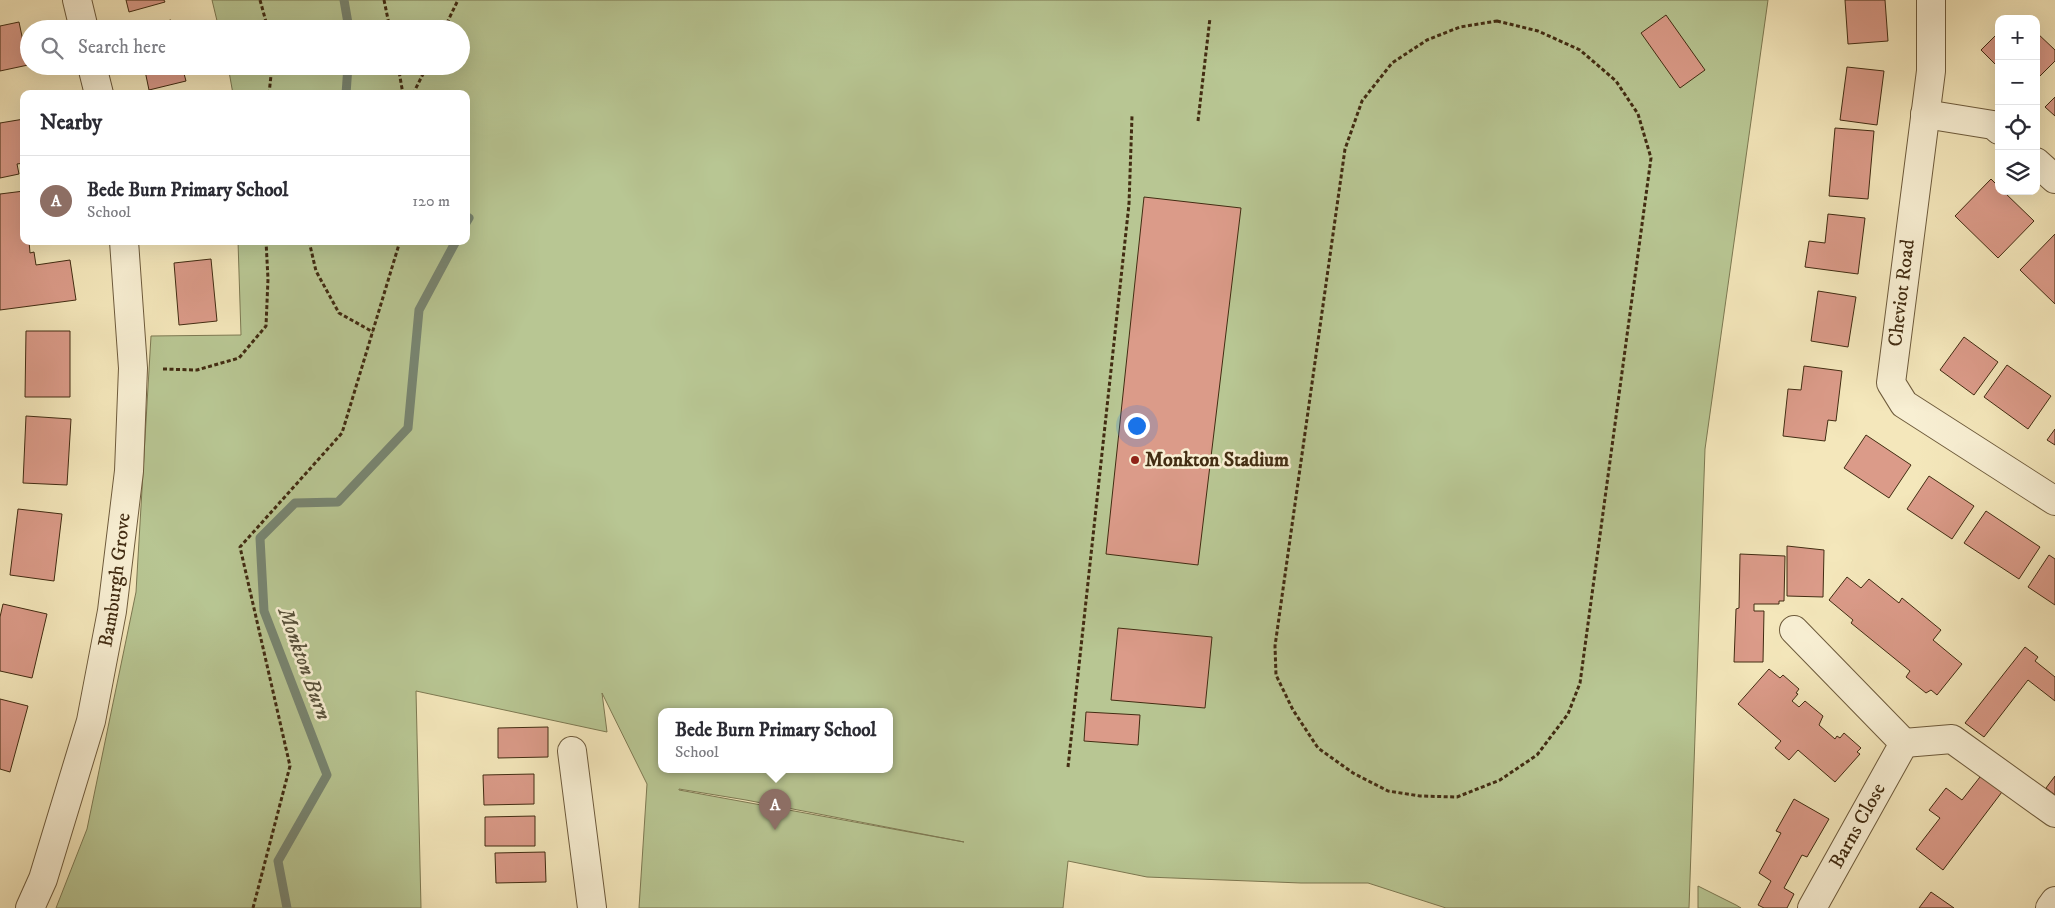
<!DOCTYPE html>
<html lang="en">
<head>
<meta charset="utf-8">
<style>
  :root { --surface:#fff; --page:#f7f7f7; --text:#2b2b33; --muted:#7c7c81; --line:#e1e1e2; --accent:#d93025 }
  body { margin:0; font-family:"IM FELL DW Pica",serif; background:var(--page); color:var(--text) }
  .controls { position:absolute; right:15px; top:15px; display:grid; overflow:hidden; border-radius:10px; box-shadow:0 5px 20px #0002 }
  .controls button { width:45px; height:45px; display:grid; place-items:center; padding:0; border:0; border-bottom:1px solid var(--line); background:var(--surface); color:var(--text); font:25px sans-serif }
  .you { position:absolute; left:1136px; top:425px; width:18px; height:18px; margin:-12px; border:4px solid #fff; border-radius:50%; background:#1a73e8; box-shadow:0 0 0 8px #1a73e833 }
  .badge { display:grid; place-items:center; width:32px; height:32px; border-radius:50%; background:var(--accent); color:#fff; font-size:16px; font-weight:700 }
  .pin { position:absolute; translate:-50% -41px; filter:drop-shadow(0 1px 2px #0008) }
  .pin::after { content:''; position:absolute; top:26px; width:18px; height:15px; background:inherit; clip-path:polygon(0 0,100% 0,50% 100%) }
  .popup { position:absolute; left:658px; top:708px; width:235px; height:65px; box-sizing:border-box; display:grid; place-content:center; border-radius:10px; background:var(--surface); filter:drop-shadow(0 1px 4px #0005); font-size:16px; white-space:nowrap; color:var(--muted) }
  .popup b { font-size:19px; color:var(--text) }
  .popup::after { content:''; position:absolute; left:50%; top:100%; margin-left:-10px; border:10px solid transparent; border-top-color:var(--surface) }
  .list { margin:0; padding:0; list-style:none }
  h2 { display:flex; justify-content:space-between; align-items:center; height:65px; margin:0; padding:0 20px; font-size:21px }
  h2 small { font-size:16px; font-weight:400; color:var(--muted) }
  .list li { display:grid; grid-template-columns:32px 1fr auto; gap:15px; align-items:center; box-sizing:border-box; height:90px; padding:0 20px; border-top:1px solid var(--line) }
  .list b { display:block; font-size:19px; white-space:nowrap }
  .list p { margin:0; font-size:16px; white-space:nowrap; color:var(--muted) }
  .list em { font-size:16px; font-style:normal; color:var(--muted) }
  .icon { flex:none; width:28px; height:28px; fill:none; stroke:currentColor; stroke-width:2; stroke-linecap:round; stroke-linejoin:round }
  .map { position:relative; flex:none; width:2055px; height:908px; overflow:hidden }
  .search { position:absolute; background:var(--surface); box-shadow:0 5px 20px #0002; left:20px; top:20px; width:450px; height:55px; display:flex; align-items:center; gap:12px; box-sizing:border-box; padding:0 18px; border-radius:28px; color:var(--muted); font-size:19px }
  .panel { position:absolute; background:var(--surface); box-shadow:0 5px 20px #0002; left:20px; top:90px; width:450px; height:155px; border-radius:10px }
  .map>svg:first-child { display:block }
  .green { fill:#b8c693; stroke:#7d7952; fill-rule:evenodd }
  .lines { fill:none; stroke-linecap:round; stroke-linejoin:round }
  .stream { stroke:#788571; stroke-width:9 }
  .building { fill:#db9b89; stroke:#422c12 }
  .minor-casing { stroke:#6e5b3c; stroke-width:30 }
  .path { stroke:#422c12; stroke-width:3; stroke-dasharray:4 2.5; stroke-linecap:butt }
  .minor { stroke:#f8efd3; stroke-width:28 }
  .poi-dot { fill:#8f2418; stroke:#f8efd3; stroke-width:2 }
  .labels { text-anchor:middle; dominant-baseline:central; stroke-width:5; stroke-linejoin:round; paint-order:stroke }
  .street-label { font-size:20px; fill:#422c12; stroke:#f8efd3 }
  .poi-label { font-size:20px; font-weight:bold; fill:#422c12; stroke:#f8efd3; text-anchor:start }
  .water-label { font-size:21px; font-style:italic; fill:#58513a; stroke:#f8efd3 }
</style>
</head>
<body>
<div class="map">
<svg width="2055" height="908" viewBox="0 0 2055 908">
  <rect width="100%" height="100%" fill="#f4e7bb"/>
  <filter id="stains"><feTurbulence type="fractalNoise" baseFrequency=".004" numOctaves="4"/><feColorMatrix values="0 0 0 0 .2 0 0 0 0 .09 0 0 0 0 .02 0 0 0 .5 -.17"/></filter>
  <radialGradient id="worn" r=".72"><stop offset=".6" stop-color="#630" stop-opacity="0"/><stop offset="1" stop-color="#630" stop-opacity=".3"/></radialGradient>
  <!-- green -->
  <path class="green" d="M212 0H1768L1705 449 1689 908H1446L1368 883H1301L1147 877 1068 861 1063 908H639L647 784 602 693 607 732 416 691 421 908H56L87 829 136 592 151 336 241 335 238 241H466V94H233L228 66H461V29H219ZM661 711H889V769H661ZM679 789 746 800 964 842 679 790Z
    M1698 886 1736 905 1741 908H1698Z"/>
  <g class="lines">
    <!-- stream -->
    <path class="stream" d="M344 0 349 29
      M346 94 348 66
      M466 216 469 218 466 223
      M287 908 278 861 327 775 264 611 260 538 295 503 338 502 408 428 419 310 456 241"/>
  </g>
  <!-- building -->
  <path class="building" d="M126 0H164L165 2 129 12Z
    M1845 0H1885L1888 41 1848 44Z
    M1666 15 1705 70 1680 88 1641 33Z
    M171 20 173 29 135 28Z
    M19 22 28 65 0 71V26Z
    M1999 32V68L1981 50Z
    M2036 32 2055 50V61L2036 80Z
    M144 66H182L186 81 149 90Z
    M1847 67 1884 71 1877 125 1840 120Z
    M2055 97V116L2045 107Z
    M24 119V163L17 164 19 174 0 178V123Z
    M1835 128 1874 131 1868 199 1829 196Z
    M1991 179 1999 187V191H2003L2034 221 1998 258 1955 216Z
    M24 191V241H29L30 253 34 252 36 265 70 260 76 300 0 310V194Z
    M1144 197 1241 208 1198 565 1106 554Z
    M1828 214 1865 218 1858 274 1805 267 1809 241 1825 243Z
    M2055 234V304L2020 270Z
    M211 259 217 321 179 325 174 263Z
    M1818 291 1856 297 1848 347 1811 341Z
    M26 331H70V397H25Z
    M1964 337 1998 362 1974 395 1940 370Z
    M2007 365 2051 396 2028 429 1984 397Z
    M1804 366 1842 371 1836 421 1828 420 1825 441 1783 436 1788 389 1801 390Z
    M26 416 71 419 67 485 23 483Z
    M2055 429V445L2047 440Z
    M1866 435 1911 465 1889 498 1844 468Z
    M1929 476 1974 506 1952 539 1907 509Z
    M18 509 62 514 54 581 10 575Z
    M1986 511 2040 547 2019 579 1964 543Z
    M1787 546 1824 550 1823 597 1787 596Z
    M1740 554 1785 556 1784 601H1779V604H1754V611H1764L1763 662H1734L1736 609 1739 608Z
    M2049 555 2055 559V605L2028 587Z
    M1847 577 1861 588 1869 579 1899 603 1902 598 1941 630 1933 640 1962 664 1937 695 1931 690 1926 693 1906 677 1910 671 1851 623 1853 620 1829 600Z
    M3 604 47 614 32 678 0 671V617Z
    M1118 628 1212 637 1205 708 1111 700Z
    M2025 647 2038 657 2035 661 2055 677V701L2028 680 1984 737 1965 723Z
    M1769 669 1780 678 1783 675 1799 689 1796 693 1798 694 1792 701 1799 707 1805 701 1823 716 1819 725 1835 739 1837 736 1840 738 1844 733 1861 748 1857 752 1860 754 1835 782 1798 750 1789 760 1775 748 1781 741 1738 704Z
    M0 699 28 706 10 772 0 769Z
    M1086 712 1140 715 1138 745 1084 741Z
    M548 727V757L498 758V728Z
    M1987 768 2008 784 1943 870 1916 849 1940 818 1929 810 1946 788 1962 800Z
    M534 774V804L484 805 483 775Z
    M2055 776V795L2046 788Z
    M1794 799 1829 819 1807 857 1802 855 1784 888 1794 894 1787 908H1764L1758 905 1771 881 1759 873 1781 833 1776 831Z
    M535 816V846H485V817Z
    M545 852 546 882 496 883 495 853Z
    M1931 892 1954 908H1919Z"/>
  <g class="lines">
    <!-- minor casing -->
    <g class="minor-casing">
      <g id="minor">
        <path d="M77 0 84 29"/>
        <path d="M1931 0V71L1891 383 1904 404 2055 501"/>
        <path d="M92 66 99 94"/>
        <path d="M1925 114 1993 125 1999 130"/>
        <path d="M2036 162 2055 179"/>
        <path d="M1794 630 1904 743 1812 908"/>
        <path d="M1904 743 1952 739 2055 813"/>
        <path d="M572 751 592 908"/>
        <path id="s1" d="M30 908 43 879 91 721 112 611 129 471 133 368 124 241"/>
        <path d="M2050 908 2055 901"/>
      </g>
    </g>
    <!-- path -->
    <path class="path" d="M260 0 268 29
      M384 0 390 29
      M1497 21 1538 31 1580 50 1616 81 1638 114 1651 158 1580 683 1568 714 1537 755 1500 780 1457 797 1420 796 1388 791 1353 773 1318 748 1293 710 1276 675 1275 646 1345 149 1362 101 1392 63 1427 40 1460 27Z
      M444 29 458 0
      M398 66 403 94
      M269 94 272 66
      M413 94 427 66
      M1198 121 1210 18
      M309 241 316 271 339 313 373 332
      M163 369 197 370 239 358 266 326 268 279 266 241
      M1068 767 1129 204 1132 116
      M253 908 290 766 240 547 342 433 400 241"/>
    <!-- minor -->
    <use href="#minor" class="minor"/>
  </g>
  <!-- markers -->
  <circle class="poi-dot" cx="1135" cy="460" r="5"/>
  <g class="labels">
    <!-- street labels -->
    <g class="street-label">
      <text transform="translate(1902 293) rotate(-83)">Cheviot Road</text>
      <text stroke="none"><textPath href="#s1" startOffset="340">Bamburgh Grove</textPath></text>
      <text transform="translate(1858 826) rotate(-61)">Barns Close</text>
    </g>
    <!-- poi labels -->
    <g class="poi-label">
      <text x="1145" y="460">Monkton Stadium</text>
    </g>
    <!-- water labels -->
    <g class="water-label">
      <text transform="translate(304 664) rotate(70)">Monkton Burn</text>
    </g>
  </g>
  <rect width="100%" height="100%" filter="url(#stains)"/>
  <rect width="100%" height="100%" fill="url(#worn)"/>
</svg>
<div class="controls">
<button>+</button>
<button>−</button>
<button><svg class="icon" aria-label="locate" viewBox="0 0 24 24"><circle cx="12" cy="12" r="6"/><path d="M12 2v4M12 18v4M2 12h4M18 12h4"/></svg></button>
<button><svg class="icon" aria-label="layers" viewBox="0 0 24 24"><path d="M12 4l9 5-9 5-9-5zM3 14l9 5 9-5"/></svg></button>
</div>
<div class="you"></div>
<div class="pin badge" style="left:775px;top:830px;background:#8d6e63">A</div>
<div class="popup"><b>Bede Burn Primary School</b>School</div>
<div class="search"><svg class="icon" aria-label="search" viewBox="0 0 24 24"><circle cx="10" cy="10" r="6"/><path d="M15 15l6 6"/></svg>Search here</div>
<section class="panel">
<h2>Nearby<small></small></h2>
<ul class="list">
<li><span class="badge" style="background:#8d6e63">A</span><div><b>Bede Burn Primary School</b><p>School</p></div><em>120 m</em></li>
</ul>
</section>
</div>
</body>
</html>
